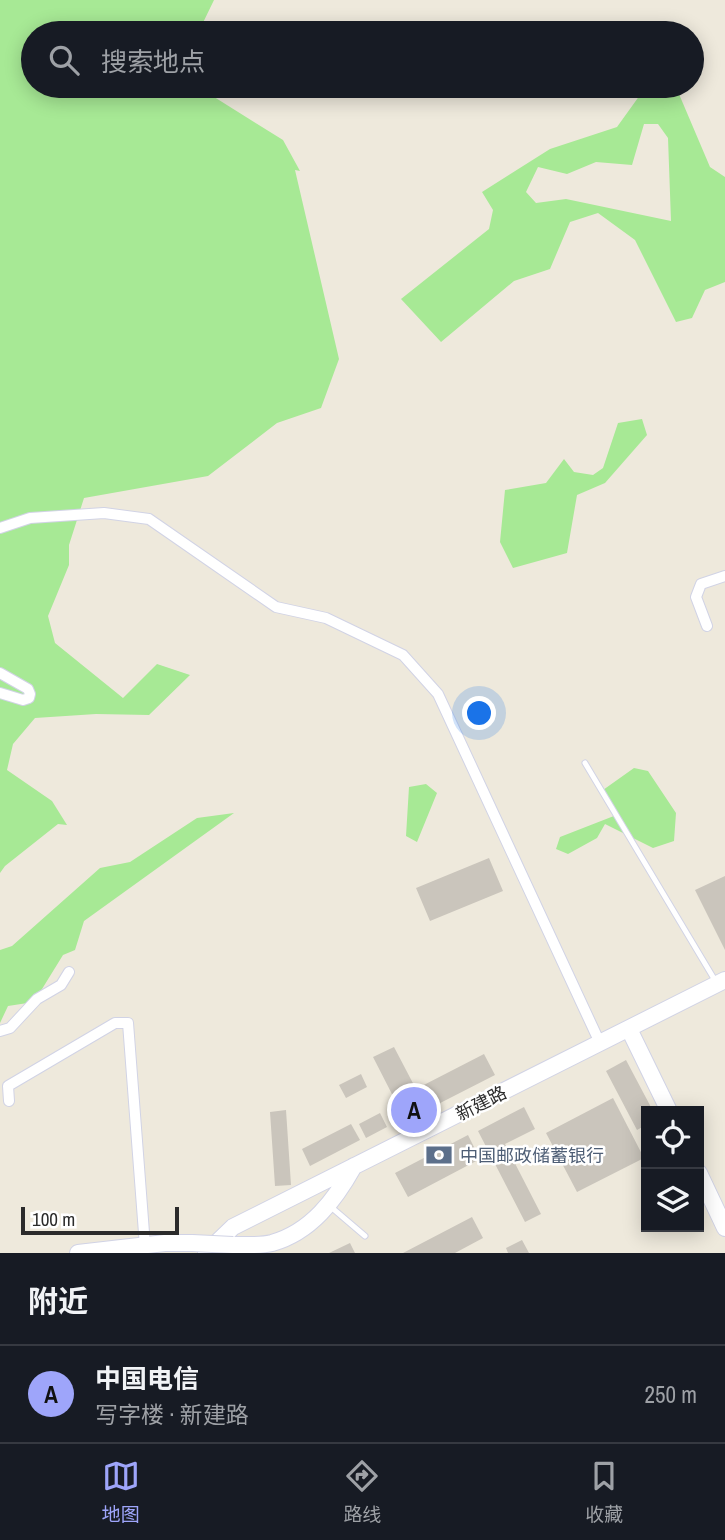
<!DOCTYPE html>
<html lang="zh">
<head>
<meta charset="utf-8">
<style>
  :root { --surface:#171b24; --page:#242831; --text:#f1f3f6; --muted:#9ea1a6; --line:#363941; --accent:#9ea5fa }
  body { margin:0; font-family:"Archivo Narrow","Noto Sans SC",sans-serif; background:var(--page); color:var(--text) }
  .controls { position:absolute; right:21px; bottom:21px; display:grid; overflow:hidden; border-radius:0px; box-shadow:0 4px 18px #0003 }
  .controls button { width:63px; height:63px; display:grid; place-items:center; padding:0; border:0; border-bottom:2px solid var(--line); background:var(--surface); color:var(--text); font:35px sans-serif }
  .scale { position:absolute; left:21px; bottom:18px; width:158px; box-sizing:border-box; padding-left:7px; border:4px solid #2b2b2b; border-top:0; font-size:19px; line-height:24px; white-space:nowrap; color:#2b2b2b; -webkit-text-stroke:5px #fff; paint-order:stroke }
  .you { position:absolute; left:480px; top:714px; width:24px; height:24px; margin:-18px; border:5px solid #fff; border-radius:50%; background:#1a73e8; box-shadow:0 0 0 10px #1a73e833 }
  .badge { display:grid; place-items:center; width:46px; height:46px; border-radius:50%; background:var(--accent); color:#111; font-size:23px; font-weight:700 }
  .pin { position:absolute; translate:-50% -50%; border:4px solid #fff; box-shadow:0 2px 7px #0006 }
  .list { margin:0; padding:0; list-style:none }
  h2 { display:flex; justify-content:space-between; align-items:center; height:91px; margin:0; padding:0 28px; font-size:30px }
  h2 small { font-size:23px; font-weight:400; color:var(--muted) }
  .list li { display:grid; grid-template-columns:46px 1fr auto; gap:21px; align-items:center; box-sizing:border-box; height:98px; padding:0 28px; border-top:2px solid var(--line) }
  .list b { display:block; font-size:26px; white-space:nowrap }
  .list p { margin:0; font-size:23px; white-space:nowrap; color:var(--muted) }
  .list em { font-size:23px; font-style:normal; color:var(--muted) }
  .icon { flex:none; width:38px; height:38px; fill:none; stroke:currentColor; stroke-width:2; stroke-linecap:round; stroke-linejoin:round }
  .map { position:relative; flex:none; width:725px; height:1253px; overflow:hidden }
  .search { position:absolute; background:var(--surface); box-shadow:0 4px 18px #0003; left:21px; right:21px; top:21px; height:77px; display:flex; align-items:center; gap:18px; box-sizing:border-box; padding:0 24px; border-radius:38px; color:var(--muted); font-size:26px }
  .sheet { height:189px; background:var(--surface) }
  nav { display:flex; justify-content:space-around; align-items:center; box-sizing:border-box; height:98px; border-top:2px solid var(--line); background:var(--surface); font-size:19px; color:var(--muted) }
  nav a { display:grid; justify-items:center; gap:4px }
  nav .on { color:var(--accent) }
  .map>svg:first-child { display:block }
  .green { fill:#a7e995; fill-rule:evenodd }
  .building { fill:#cac5bc }
  .lines { fill:none; stroke-linecap:round; stroke-linejoin:round }
  .lane-casing { stroke:#d1d3e5; stroke-width:7 }
  .street-casing { stroke:#d1d3e5; stroke-width:12 }
  .secondary-casing { stroke:#d1d3e5; stroke-width:18 }
  .lane { stroke:#fff; stroke-width:5 }
  .street { stroke:#fff; stroke-width:10 }
  .secondary { stroke:#fff; stroke-width:16 }
  .secondary-bridge-casing { stroke:#d1d3e5; stroke-width:18; stroke-linecap:butt }
  .secondary-bridge { stroke:#fff; stroke-width:16 }
  .labels { text-anchor:middle; dominant-baseline:central; stroke-width:5; stroke-linejoin:round; paint-order:stroke }
  .street-label { font-size:18px; fill:#2b2b2b; stroke:#fff }
  .service-label { font-size:18px; fill:#4e5e75; stroke:#fff; text-anchor:start }
</style>
</head>
<body>
<div class="map">
<svg width="725" height="1253" viewBox="0 0 725 1253">
  <rect width="100%" height="100%" fill="#eee9dc"/>
  <!-- green -->
  <path class="green" d="M0 0H214L198 33H33V86H197L198 95 206 97 211 95 283 140 300 171 295 170 339 359 321 408 277 423 208 476 84 498 69 545V565L48 616 55 643 123 698 157 664 190 675 149 715 96 714 35 718 13 744 7 770 52 801 67 825 58 824 5 866 0 873Z
    M676 87 710 167 725 177V282L705 290 692 318 676 322 635 240 598 213 570 222 550 269 514 281 441 342 401 299 489 229 493 210 482 192 550 149 617 127 645 88ZM644 124H658L668 138 671 221 566 199 536 203 526 192 538 167 567 174 596 162 632 165Z
    M642 419 647 435 605 483 577 495 567 553 513 568 500 542 505 490 546 483 564 459 574 472 593 475 603 468 618 423Z
    M634 768 648 771 676 813 674 841 653 848 605 824 597 838 568 854 556 849 560 837 619 814 603 790Z
    M426 784 437 793 417 842 406 836 409 787Z
    M234 813 84 921 75 950 63 955 34 1002 8 1006 0 1023V950L12 946 100 868 130 862 197 818Z"/>
  <!-- building -->
  <path class="building" d="M489 858 503 891 430 921 416 888Z
    M725 876V950L695 890Z
    M394 1047 416 1089 484 1054 495 1075 403 1122 392 1101 395 1100 373 1057Z
    M626 1060 653 1111H646V1125L637 1130 606 1071Z
    M361 1074 367 1087 346 1098 339 1085Z
    M613 1098 644 1158 577 1192 546 1133Z
    M524 1107 535 1129 505 1144 541 1214 525 1222 478 1131Z
    M286 1110 291 1185 275 1186 270 1112Z
    M380 1113 387 1127 366 1138 359 1124Z
    M351 1124 360 1140 310 1166 302 1149Z
    M468 1135 480 1159 408 1197 395 1173Z
    M472 1217 483 1238 455 1253H403Z
    M522 1240 529 1253H508L506 1248Z
    M350 1243 355 1253H329Z"/>
  <g class="lines">
    <!-- lane casing -->
    <g class="lane-casing">
      <path id="lane" d="M585 763 716 982
        M331 1207 365 1236"/>
    </g>
    <!-- street casing -->
    <g class="street-casing">
      <path id="street" d="M0 528 30 518 104 513 149 519 276 607 326 618 403 655 438 694 600 1043
        M707 626 696 597 701 584 725 576
        M0 673 28 689 30 694 29 698 23 700 0 693
        M0 1031 10 1028 37 999 61 985 69 972
        M9 1101 8 1086 115 1023H128L145 1246"/>
    </g>
    <!-- secondary casing -->
    <g class="secondary-casing">
      <path id="secondary" d="M629 1029 669 1111
        M699 1173 725 1228
        M233 1245C246 1245 260 1246 272 1243 311 1232 335 1200 354 1166
        M78 1253 165 1243H192
        M206 1253 233 1227 725 980"/>
    </g>
    <!-- lane -->
    <use href="#lane" class="lane"/>
    <!-- street -->
    <use href="#street" class="street"/>
    <!-- secondary -->
    <use href="#secondary" class="secondary"/>
    <!-- secondary-bridge casing -->
    <g class="secondary-bridge-casing">
      <path id="secondary-bridge" d="M192 1243 233 1245"/>
    </g>
    <!-- secondary-bridge -->
    <use href="#secondary-bridge" class="secondary-bridge"/>
  </g>
  <!-- icons -->
  <defs>
    <g id="bank-bare" transform="scale(2.1)"><path d="M-6-4H6V4H-6ZM0-2.3a2.3 2.3 0 1 0 0 4.6a2.3 2.3 0 1 0 0-4.6Z" fill="#5c6f8a" stroke="#fff" stroke-width="2.5" paint-order="stroke"/></g>
  </defs>
  <g fill-rule="evenodd">
    <use href="#bank-bare" x="439" y="1155"/>
  </g>
  <g class="labels">
    <!-- street labels -->
    <g class="street-label">
      <text transform="translate(481 1103) rotate(-27)">新建路</text>
    </g>
    <!-- service labels -->
    <g class="service-label">
      <text x="460" y="1155">中国邮政储蓄银行</text>
    </g>
  </g>
</svg>
<div class="controls">
<button><svg class="icon" aria-label="locate" viewBox="0 0 24 24"><circle cx="12" cy="12" r="6"/><path d="M12 2v4M12 18v4M2 12h4M18 12h4"/></svg></button>
<button><svg class="icon" aria-label="layers" viewBox="0 0 24 24"><path d="M12 4l9 5-9 5-9-5zM3 14l9 5 9-5"/></svg></button>
</div>
<div class="scale">100 m</div>
<div class="you"></div>
<div class="pin badge" style="left:414px;top:1110px">A</div>
<div class="search"><svg class="icon" aria-label="search" viewBox="0 0 24 24"><circle cx="10" cy="10" r="6"/><path d="M15 15l6 6"/></svg>搜索地点</div>
</div>
<section class="sheet">
<h2>附近<small></small></h2>
<ul class="list">
<li><span class="badge">A</span><div><b>中国电信</b><p>写字楼 · 新建路</p></div><em>250 m</em></li>
</ul>
</section>
<nav>
<a class="on"><svg class="icon" aria-label="map" viewBox="0 0 24 24"><path d="M3 6l6-2 6 2 6-2v14l-6 2-6-2-6 2zM9 4v14M15 6v14"/></svg>地图</a>
<a><svg class="icon" aria-label="directions" viewBox="0 0 24 24"><path d="M12 3l9 9-9 9-9-9zM9 14v-3h6M13 9l2 2-2 2"/></svg>路线</a>
<a><svg class="icon" aria-label="saved" viewBox="0 0 24 24"><path d="M7 4h10v16l-5-4-5 4z"/></svg>收藏</a>
</nav>
</body>
</html>
